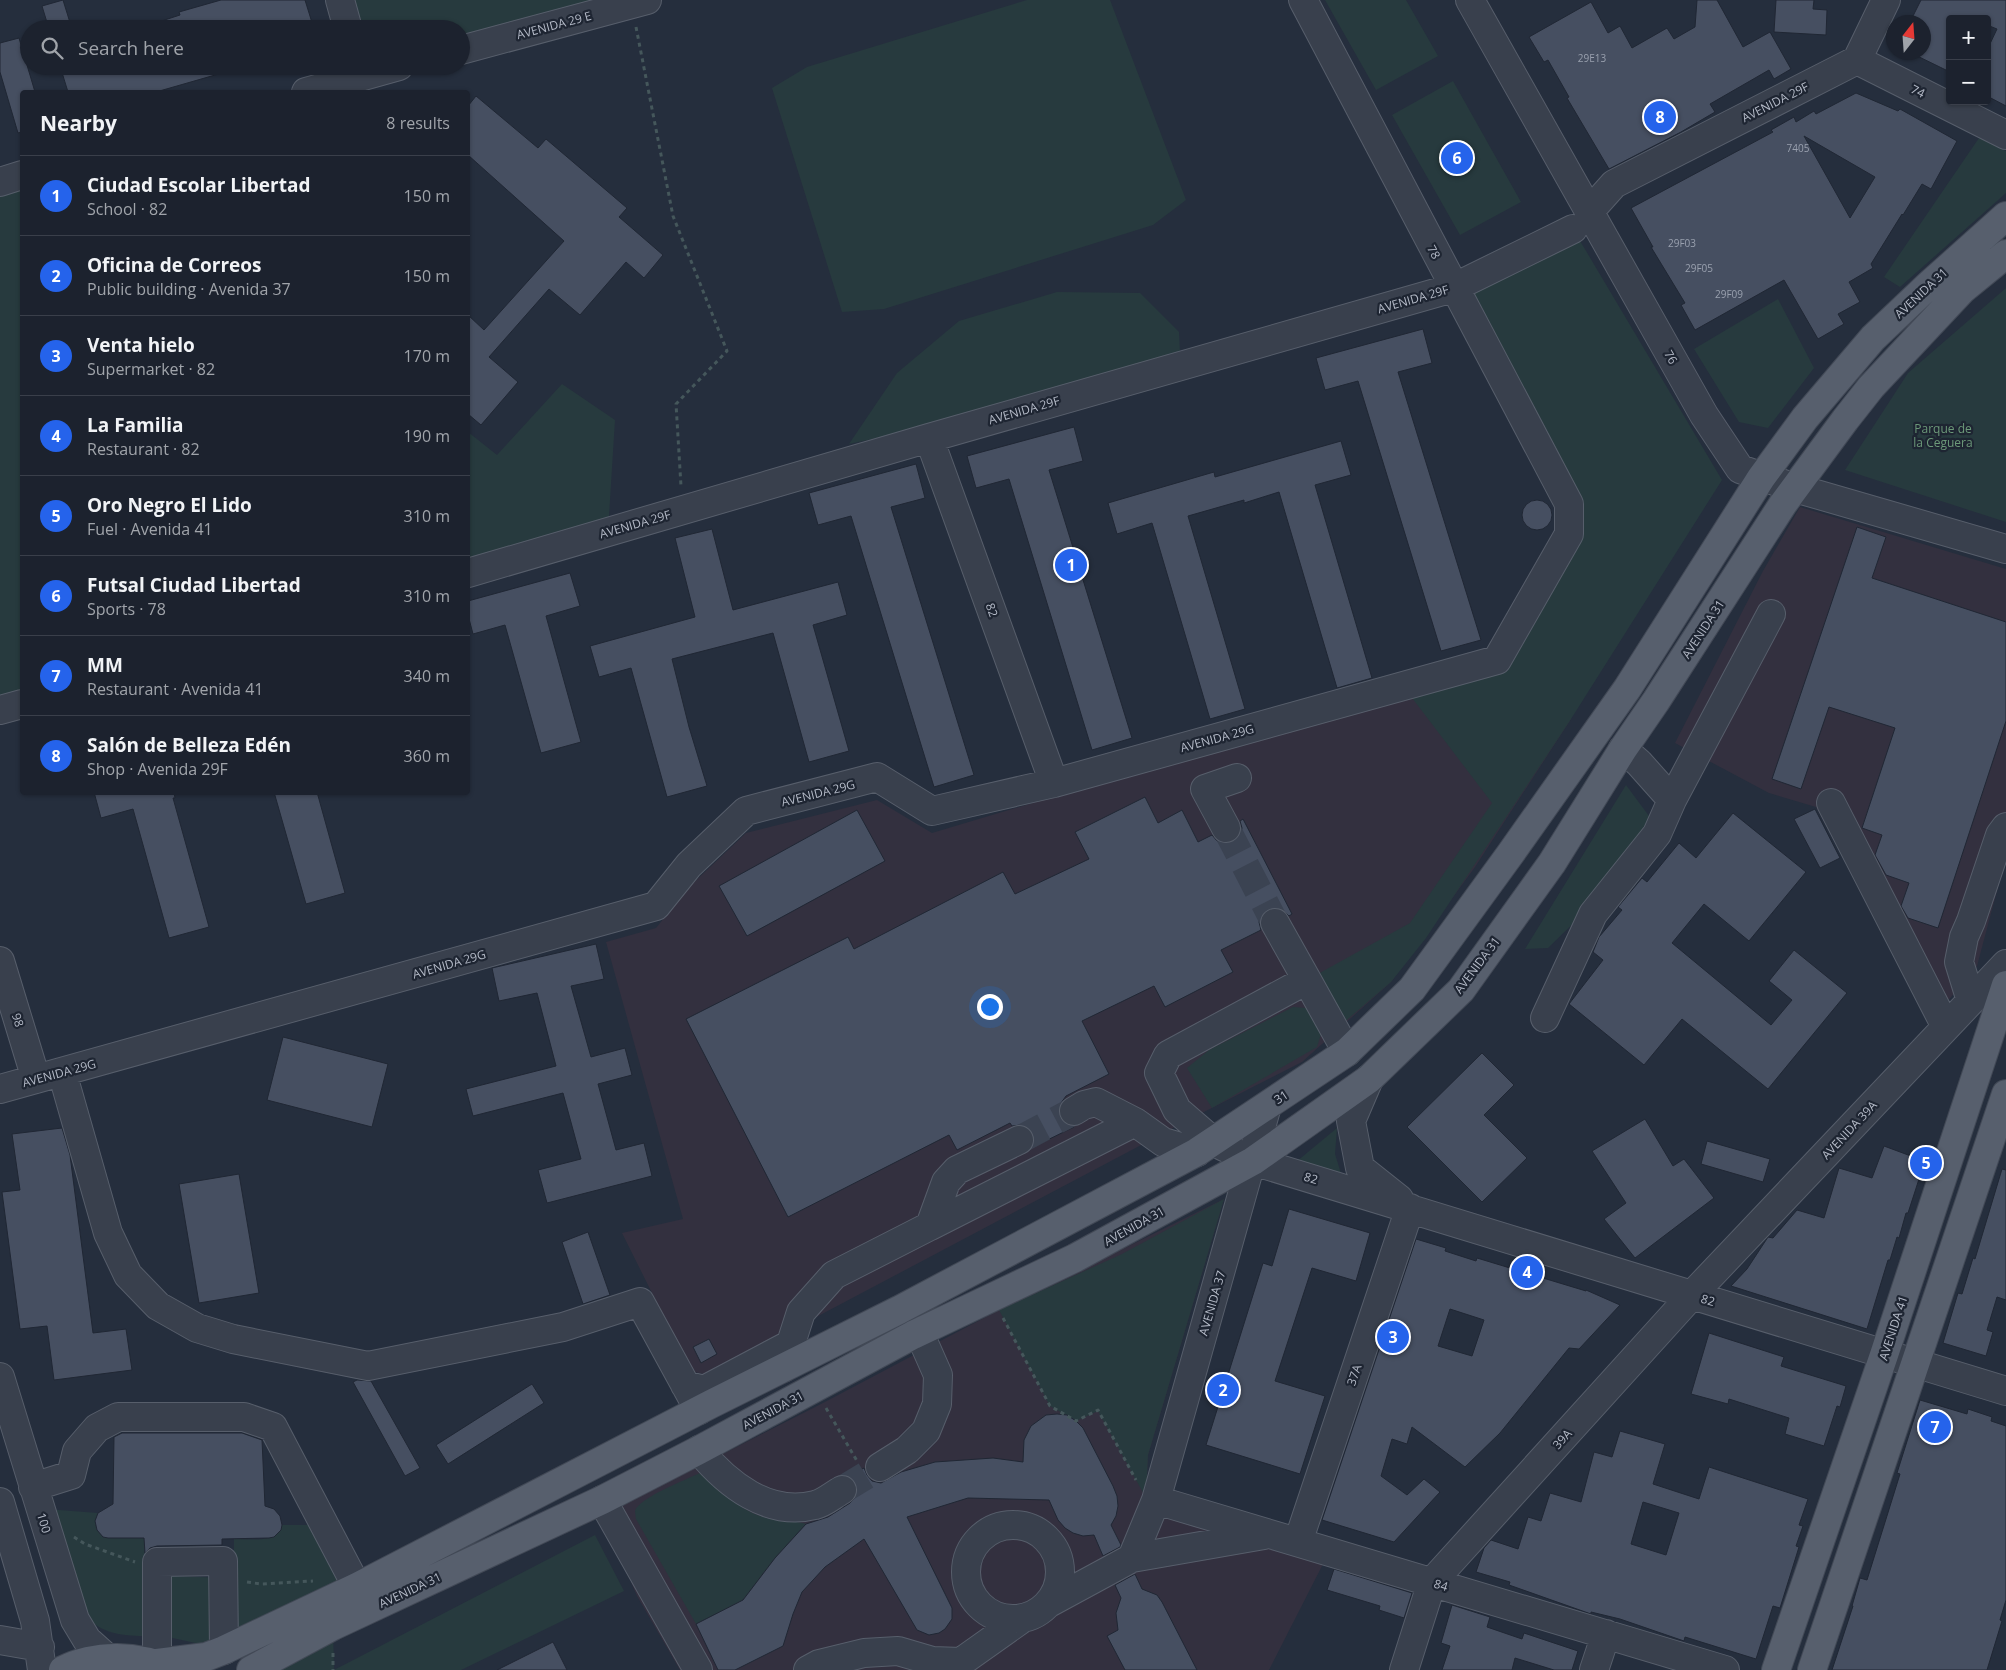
<!DOCTYPE html>
<html lang="en">
<head>
<meta charset="utf-8">
<style>
  :root { --surface:#1c222e; --page:#252a36; --text:#f1f3f6; --muted:#a0a4aa; --line:#3a3f4a; --accent:#2563eb }
  body { margin:0; font-family:"Open Sans",sans-serif; background:var(--page); color:var(--text) }
  .controls { position:absolute; right:15px; top:15px; display:grid; overflow:hidden; border-radius:5px; box-shadow:0 1px 4px #0004 }
  .controls button { width:45px; height:45px; display:grid; place-items:center; padding:0; border:0; border-bottom:1px solid var(--line); background:var(--surface); color:var(--text); font:25px sans-serif }
  .compass { position:absolute; left:1886px; top:15px; width:45px; height:45px; border-radius:50%; background:var(--surface); box-shadow:0 1px 4px #0004; rotate:17deg }
  .you { position:absolute; left:989px; top:1006px; width:18px; height:18px; margin:-12px; border:4px solid #fff; border-radius:50%; background:#1a73e8; box-shadow:0 0 0 8px #1a73e833 }
  .badge { display:grid; place-items:center; width:32px; height:32px; border-radius:50%; background:var(--accent); color:#fff; font-size:16px; font-weight:700 }
  .pin { position:absolute; translate:-50% -50%; border:2px solid #fff; box-shadow:0 1px 5px #0006 }
  .list { margin:0; padding:0; list-style:none }
  h2 { display:flex; justify-content:space-between; align-items:center; height:65px; margin:0; padding:0 20px; font-size:21px }
  h2 small { font-size:16px; font-weight:400; color:var(--muted) }
  .list li { display:grid; grid-template-columns:32px 1fr auto; gap:15px; align-items:center; box-sizing:border-box; height:80px; padding:0 20px; border-top:1px solid var(--line) }
  .list b { display:block; font-size:19px; white-space:nowrap }
  .list p { margin:0; font-size:16px; white-space:nowrap; color:var(--muted) }
  .list em { font-size:16px; font-style:normal; color:var(--muted) }
  .icon { flex:none; width:28px; height:28px; fill:none; stroke:currentColor; stroke-width:2; stroke-linecap:round; stroke-linejoin:round }
  .map { position:relative; flex:none; width:2006px; height:1670px; overflow:hidden }
  .search { position:absolute; background:var(--surface); box-shadow:0 1px 4px #0004; left:20px; top:20px; width:450px; height:55px; display:flex; align-items:center; gap:12px; box-sizing:border-box; padding:0 18px; border-radius:28px; color:var(--muted); font-size:19px }
  .panel { position:absolute; background:var(--surface); box-shadow:0 1px 4px #0004; left:20px; top:90px; width:450px; height:705px; border-radius:5px }
  .map>svg:first-child { display:block }
  .medical { fill:#33303f }
  .green { fill:#273a3e }
  .building { fill:#464f61; stroke:#202734; fill-rule:evenodd }
  .lines { fill:none; stroke-linecap:round; stroke-linejoin:round }
  .minor-tunnel { stroke:#3b4352; stroke-width:28; stroke-dasharray:28 14; stroke-linecap:butt }
  .minor-casing { stroke:#575e6b; stroke-width:30 }
  .major-casing { stroke:#424956; stroke-width:30 }
  .path { stroke:#45575b; stroke-width:3; stroke-dasharray:4 4; stroke-linecap:butt }
  .minor { stroke:#39404d; stroke-width:28 }
  .major { stroke:#575f6d; stroke-width:28 }
  .labels { text-anchor:middle; dominant-baseline:central; stroke-width:4.5; stroke-linejoin:round; paint-order:stroke }
  .number-label { font-size:10px; fill:#99a0ae }
  .street-label { font-size:12px; fill:#b5bbc8; stroke:#1e2532 }
  .park-label { font-size:12px; fill:#6c9979; stroke:#1e2532 }
</style>
</head>
<body>
<div class="map">
<svg width="2006" height="1670" viewBox="0 0 2006 1670">
  <rect width="100%" height="100%" fill="#252e3d"/>
  <!-- medical -->
  <path class="medical" d="M1800 507 2006 569V857L1977 966 1931 1021 1816 807 1769 793 1675 743 1763 571Z
    M1501 663 1571 719 1475 867 1391 982 1302 1062 1196 1116 707 1375 691 1371 622 1233 683 1219 606 942 656 928 689 887 746 833 877 800 932 833Z
    M1224 1199 1148 1455 1146 1498 1323 1564 1269 1670H680L637 1596 603 1515 823 1403 999 1310Z"/>
  <!-- green -->
  <path class="green" d="M353 0H600L461 38V29H361Z
    M1027 0H1110L1186 200 1153 225 884 309 842 312 772 88 807 67Z
    M1325 0H1406L1438 56 1376 90Z
    M1453 81 1521 202 1460 235 1392 115Z
    M1979 138 2006 151V193L1900 287 1884 277Z
    M22 175V704L0 710V182Z
    M1573 229 1722 480 1571 719 1426 938 1391 982 1335 1030 1307 980 1410 923 1492 803 1403 686 1497 660 1569 534 1453 288Z
    M2006 288V522L1845 470 1908 373Z
    M1057 292 1140 293 1179 332 1180 353 929 427 849 444 897 373 959 321Z
    M1778 299 1814 368 1768 428 1739 422 1694 349Z
    M562 384 615 420 608 532 468 573V432L497 455Z
    M1626 785 1649 816 1644 836 1590 907 1548 948 1525 949Z
    M1293 1007 1307 1008 1322 1031 1317 1047 1212 1108 1187 1068 1209 1050Z
    M1337 1128 1335 1154 1342 1177 1296 1162Z
    M1224 1199 1148 1455 1146 1498 1098 1411 1076 1421 1050 1406 999 1310 1122 1254Z
    M700 1473C721 1491 743 1514 771 1519 783 1522 794 1520 806 1524L775 1558 743 1600 696 1624 636 1519C636 1518 635 1512 635 1511 638 1498 688 1479 700 1473Z
    M46 1509 98 1513 95 1521 97 1530 108 1538H144L148 1636C125 1636 106 1635 88 1619Z
    M282 1525H319L343 1578 219 1639 200 1644 168 1637 170 1576 229 1578 234 1564V1539C250 1539 276 1544 282 1525Z
    M595 1535 624 1591 461 1670H251L333 1626 334 1670Z"/>
  <!-- building -->
  <path class="building" d="M63 0 72 29H49L42 6Z
    M221 0H305L314 29H150L149 25 180 15 179 12Z
    M1697 0H1717L1743 47 1770 32 1791 69 1774 79 1769 70 1710 104 1715 112 1681 132 1609 169 1567 98 1569 97 1548 60 1544 62 1529 37 1591 2 1608 33 1620 26 1632 48 1667 28 1674 39 1695 27Z
    M1776 0H1814L1813 9 1827 10 1826 35 1774 32Z
    M1921 0H2006V106L1987 96V50L1997 29 1987 25V19H1950V72L1909 52H1924V22H1910Z
    M19 38 35 92H22V132L18 133 0 72V43Z
    M60 66H229V71L156 92H68Z
    M1856 93 1898 111 1900 109 1957 141 1931 189 1922 184 1903 215 1902 214 1871 264 1873 268 1849 282 1860 302 1838 314 1844 324 1818 339 1784 280 1695 330 1681 305 1685 303 1651 247H1653L1631 208 1773 132 1771 130 1794 117 1796 122 1814 111 1816 114ZM1804 136 1875 177 1850 218Z
    M476 96 538 148 546 139 627 208 619 217 663 255 644 278 626 262 580 315 549 289 489 357 518 382 481 425 468 414V315L484 330 564 241 468 155V106Z
    M1423 329 1432 363 1398 372 1481 640 1441 651 1358 381 1325 390 1316 358Z
    M1074 427 1083 461 1049 470 1132 738 1092 750 1009 479 976 488 967 456Z
    M1341 441 1351 475 1315 485 1372 678 1337 688 1279 492 1244 503V500L1188 516 1245 709 1210 719 1152 523 1117 534 1108 503 1214 472 1215 477Z
    M916 464 925 498 891 507 974 775 934 787 851 516 818 525 809 493Z
    M1522 515a15 15 0 1 1 30 0a15 15 0 1 1-30 0Z
    M1857 527 1886 537 1872 578 2006 622V721L1938 928 1908 918 1901 906 1909 883 1886 875 1875 855 1882 835 1862 828 1895 728 1829 707 1801 789 1772 779Z
    M712 529 733 610 838 582 847 615 813 625 849 751 809 762 773 633 672 659 689 727 707 786 667 797 631 668 599 677 590 646 695 617 675 538Z
    M570 573 580 606 546 616 581 742 541 753 505 625 473 634 468 615V601Z
    M94 792H174L175 798H173L209 927 169 938 133 809 101 818Z
    M274 792H317L345 893 306 904Z
    M1145 797 1158 823 1182 810 1198 842 1212 835 1218 842 1225 844 1233 842 1240 836 1242 828 1240 821 1243 819 1292 914 1289 916 1283 910 1276 907 1268 909 1261 915 1259 922 1261 930 1221 950 1233 972 1165 1007 1154 986 1082 1021 1109 1074 1066 1096 1061 1103 1058 1111 1060 1119 1066 1124 1074 1127 1033 1147 1035 1141 1033 1133 1027 1127 1021 1125 1012 1126 1010 1123 957 1150 949 1135 788 1217 686 1019 848 937 854 949 1003 872 1015 894 1089 859 1075 832Z
    M1815 809 1840 858 1820 868 1794 819Z
    M857 810 885 861 747 936 719 886Z
    M1733 813 1806 872 1749 941 1704 904 1672 943 1771 1025 1792 1000 1769 981 1794 950 1847 993 1768 1089 1682 1019 1644 1065 1569 1004 1603 960 1593 952 1599 937 1622 910 1618 907 1642 878 1647 882 1679 843 1696 858Z
    M596 944 604 979 571 986 591 1057 625 1048 632 1075 598 1084 616 1150 644 1143 652 1176 547 1203 538 1170 581 1159 563 1093 473 1116 466 1089 556 1066 537 993 499 1001 492 968Z
    M283 1037 388 1064 372 1127 267 1100Z
    M1482 1053 1514 1085 1484 1115 1527 1158 1482 1202 1407 1127Z
    M1645 1119 1673 1166 1684 1159 1714 1198 1635 1258 1604 1219 1626 1203 1592 1151Z
    M62 1128 70 1155 93 1333 126 1329 132 1370 54 1380 47 1326 20 1329 2 1192 20 1190 12 1134Z
    M1707 1141 1770 1159 1763 1182 1701 1164Z
    M1884 1146 1919 1159 1923 1148 1934 1152 1926 1178 1920 1176 1908 1213H1906L1899 1238 1897 1237 1890 1260H1888L1867 1329 1731 1286 1747 1269 1768 1237 1773 1238 1797 1210 1824 1218 1839 1168 1872 1178Z
    M2002 1169 2006 1170V1300L1997 1297 1987 1330 1993 1332 1986 1356 1943 1343 1958 1293 1962 1294 1973 1258 1975 1259Z
    M239 1174 259 1293 199 1303 179 1184Z
    M1289 1209 1370 1233 1356 1281 1312 1268 1275 1381 1325 1396 1300 1474 1206 1445 1263 1263 1272 1266Z
    M588 1232 610 1295 583 1304 562 1242Z
    M1416 1239 1446 1248 1445 1251 1476 1261 1477 1258 1586 1291V1290L1620 1305 1579 1349 1569 1348 1500 1433 1465 1467 1412 1427 1407 1444 1392 1439 1381 1476 1407 1495 1424 1479 1440 1492 1394 1542 1322 1520ZM1450 1309 1484 1320 1472 1356 1438 1346Z
    M1709 1333 1784 1357 1781 1366 1846 1386 1840 1407 1837 1406 1824 1446 1785 1434 1789 1418 1729 1399 1728 1404 1691 1394Z
    M709 1339 717 1354 701 1363 693 1347Z
    M357 1380 371 1381 420 1468 405 1476 353 1382Z
    M532 1384 544 1403 448 1464 436 1445Z
    M1920 1400 1967 1414 1968 1409 1992 1417 1991 1421 2006 1426V1600L2000 1620 2002 1621 1987 1670H1832L1853 1606H1852L1860 1578 1867 1580 1900 1474 1897 1473Z
    M1057 1414 1067 1415 1076 1421 1083 1428 1113 1486 1117 1496 1118 1506 1116 1516 1111 1525 1121 1545 1120 1547 1103 1556 1094 1535 1083 1536 1073 1533 1065 1528 1058 1520 1049 1500 968 1498 907 1517 952 1608V1619L945 1629 939 1633 929 1635 917 1630 864 1539 825 1567 802 1592 793 1614 783 1646 735 1670H718L696 1624 743 1600 775 1558 806 1524 828 1517 850 1503 856 1497 858 1489 855 1482 849 1476 864 1468 867 1475 872 1481 881 1483 901 1472 935 1462 993 1458 1023 1462 1024 1440 1031 1426 1046 1415Z
    M1620 1431 1665 1444 1653 1484 1699 1499 1709 1467 1808 1499 1799 1525 1803 1526 1796 1546 1799 1547 1780 1608 1773 1606 1756 1659 1685 1637 1684 1641 1620 1619 1591 1612V1614L1509 1585 1510 1582 1476 1572 1484 1548 1491 1540 1518 1549 1528 1517 1541 1521 1550 1493 1581 1502 1594 1452 1612 1457ZM1643 1502 1679 1513 1666 1555 1631 1544Z
    M122 1433H242L262 1440 265 1506 274 1509 280 1516 282 1525 281 1530 274 1537 269 1538 222 1539V1545L157 1546 150 1548 145 1553 144 1538H108L103 1537 97 1530 95 1521 98 1513 113 1504 114 1437Z
    M1334 1569 1412 1593 1404 1618 1379 1610 1380 1606 1327 1590Z
    M1135 1574 1142 1589 1157 1595 1162 1602 1197 1670H1125L1107 1636 1118 1630 1116 1613 1121 1598 1115 1585Z
    M1452 1605 1490 1617 1487 1627 1522 1639 1524 1633 1578 1651 1572 1670H1554L1515 1658 1512 1670H1442L1450 1646 1441 1643Z
    M553 1642 567 1670H497Z"/>
  <g class="lines">
    <!-- minor-tunnel -->
    <path class="minor-tunnel" d="M1226 828 1275 923
      M1019 1140 1074 1111
      M842 1490 880 1467"/>
    <!-- minor casing -->
    <g class="minor-casing">
      <path id="minor" d="M340 0 348 29
        M1470 0 1704 415 1740 469 1795 488 2006 549
        M461 50 647 0
        M1857 60 2006 135
        M306 92 399 66
        M0 182 22 175
        M1589 212 1614 184 1857 60 1886 0
        M929 438 1054 783
        M468 573 929 438 1453 288 1573 229
        M0 710 22 704
        M1623 749 1639 763 1672 800
        M1831 803 1946 1027
        M1226 828 1205 789 1237 778
        M1275 923 1307 980
        M0 961 36 1079
        M1971 1001 1959 962 1964 937 1971 921 2000 835 2006 827
        M1545 1018 1593 914 1657 834 1672 800 1771 614
        M1347 1052 1307 980 1168 1055 1159 1073 1177 1110 1214 1142 1253 1161 2006 1391
        M62 1072 108 1233 128 1275 158 1306 197 1328 233 1339 368 1366 563 1327 640 1302 699 1410
        M1369 1079 1351 1121 1360 1168 1399 1199
        M0 1089 656 906 689 865 746 811 877 777 932 811 1054 783 1497 660 1569 534V504L1303 0
        M1074 1111 1084 1105 1096 1102 1135 1122 1163 1142 1197 1152
        M930 1226 1135 1122
        M783 1368 801 1312 834 1275 930 1226 946 1182 957 1170 1019 1140
        M0 1377 75 1620 87 1640 107 1658
        M685 1385 704 1390 789 1345
        M699 1450C727 1484 768 1517 815 1505 824 1503 833 1495 842 1490
        M880 1467 907 1450 926 1431 937 1404 938 1375 919 1332
        M33 1487 71 1475 77 1451 97 1428 118 1417H244L273 1427 357 1587
        M602 1500 698 1670
        M1156 1500 1725 1670
        M0 1502 35 1621 42 1670
        M966 1572a47 47 0 1 1 94 0a47 47 0 1 1-94 0Z
        M1298 1542 1410 1208
        M1132 1558 1156 1500 1267 1106
        M1049 1603 1132 1558 1264 1535
        M0 1640 40 1647
        M157 1663V1562L223 1561 224 1650
        M808 1670 819 1664 864 1653 898 1651 932 1661 961 1662 1023 1618
        M1404 1670 1432 1582 1692 1295 2006 964
        M1594 1670 1606 1634"/>
    </g>
    <!-- major casing -->
    <g class="major-casing">
      <path id="major" d="M157 1663 206 1657 224 1650 357 1587 711 1404 899 1310 1197 1152 1347 1052 1412 989 1511 853 1627 689 1761 478 1805 418 1873 338 1930 284 2006 216
        M63 1670C97 1653 138 1655 172 1670
        M251 1670 333 1626 602 1500 699 1450 913 1335 1075 1258 1253 1161 1369 1079 1461 990 1552 863 1623 749 1656 701 1783 504 1845 420 1871 387 1962 290 2006 254
        M1776 1670 1884 1355 2006 985
        M1812 1670 2006 1094"/>
    </g>
    <!-- path -->
    <path class="path" d="M636 27 673 216 727 351 676 404 681 486
      M1003 1318 1050 1406 1076 1421 1098 1410 1136 1480
      M826 1408 857 1461
      M74 1537 85 1544 135 1562
      M247 1582 261 1584 313 1581
      M333 1653V1670"/>
    <!-- minor -->
    <use href="#minor" class="minor"/>
    <!-- major -->
    <use href="#major" class="major"/>
  </g>
  <g class="labels">
    <!-- number labels -->
    <g class="number-label">
      <text x="1592" y="58">29E13</text>
      <text x="1798" y="148">7405</text>
      <text x="1682" y="243">29F03</text>
      <text x="1699" y="268">29F05</text>
      <text x="1729" y="294">29F09</text>
    </g>
    <!-- street labels -->
    <g class="street-label">
      <text transform="translate(554 25) rotate(-15)">AVENIDA 29 E</text>
      <text transform="translate(1918 91) rotate(27)">74</text>
      <text transform="translate(1775 102) rotate(-27)">AVENIDA 29F</text>
      <text transform="translate(1434 252) rotate(62)">78</text>
      <text transform="translate(1921 293) rotate(-43)">AVENIDA 31</text>
      <text transform="translate(1413 299) rotate(-16)">AVENIDA 29F</text>
      <text transform="translate(1671 357) rotate(60)">76</text>
      <text transform="translate(1024 410) rotate(-16)">AVENIDA 29F</text>
      <text transform="translate(635 524) rotate(-16)">AVENIDA 29F</text>
      <text transform="translate(992 610) rotate(70)">82</text>
      <text transform="translate(1703 629) rotate(-57)">AVENIDA 31</text>
      <text transform="translate(1217 738) rotate(-15)">AVENIDA 29G</text>
      <text transform="translate(818 793) rotate(-14)">AVENIDA 29G</text>
      <text transform="translate(449 964) rotate(-16)">AVENIDA 29G</text>
      <text transform="translate(1477 965) rotate(-53)">AVENIDA 31</text>
      <text transform="translate(18 1020) rotate(73)">98</text>
      <text transform="translate(59 1073) rotate(-15)">AVENIDA 29G</text>
      <text transform="translate(1281 1097) rotate(-34)">31</text>
      <text transform="translate(1849 1130) rotate(-47)">AVENIDA 39A</text>
      <text transform="translate(1311 1178) rotate(17)">82</text>
      <text transform="translate(1134 1226) rotate(-29)">AVENIDA 31</text>
      <text transform="translate(1708 1300) rotate(17)">82</text>
      <text transform="translate(1212 1303) rotate(-74)">AVENIDA 37</text>
      <text transform="translate(1893 1328) rotate(-72)">AVENIDA 41</text>
      <text transform="translate(1354 1375) rotate(-71)">37A</text>
      <text transform="translate(773 1410) rotate(-28)">AVENIDA 31</text>
      <text transform="translate(1562 1439) rotate(-48)">39A</text>
      <text transform="translate(44 1523) rotate(73)">100</text>
      <text transform="translate(1441 1585) rotate(17)">84</text>
      <text transform="translate(410 1590) rotate(-25)">AVENIDA 31</text>
    </g>
    <!-- park labels -->
    <g class="park-label">
      <text x="1943" y="428">Parque de<tspan x="1943" dy="14">la Ceguera</tspan></text>
    </g>
  </g>
</svg>
<div class="controls">
<button>+</button>
<button>−</button>
</div>
<svg class="compass" viewBox="-18 -18 36 36"><path d="M0-13l5 13h-10z" fill="#e53935"/><path d="M0 13l5-13h-10z" fill="#a0a4aa"/></svg>
<div class="you"></div>
<div class="pin badge" style="left:1071px;top:565px">1</div>
<div class="pin badge" style="left:1223px;top:1390px">2</div>
<div class="pin badge" style="left:1393px;top:1337px">3</div>
<div class="pin badge" style="left:1527px;top:1272px">4</div>
<div class="pin badge" style="left:1926px;top:1163px">5</div>
<div class="pin badge" style="left:1457px;top:158px">6</div>
<div class="pin badge" style="left:1935px;top:1427px">7</div>
<div class="pin badge" style="left:1660px;top:117px">8</div>
<div class="search"><svg class="icon" aria-label="search" viewBox="0 0 24 24"><circle cx="10" cy="10" r="6"/><path d="M15 15l6 6"/></svg>Search here</div>
<section class="panel">
<h2>Nearby<small>8 results</small></h2>
<ul class="list">
<li><span class="badge">1</span><div><b>Ciudad Escolar Libertad</b><p>School · 82</p></div><em>150 m</em></li>
<li><span class="badge">2</span><div><b>Oficina de Correos</b><p>Public building · Avenida 37</p></div><em>150 m</em></li>
<li><span class="badge">3</span><div><b>Venta hielo</b><p>Supermarket · 82</p></div><em>170 m</em></li>
<li><span class="badge">4</span><div><b>La Familia</b><p>Restaurant · 82</p></div><em>190 m</em></li>
<li><span class="badge">5</span><div><b>Oro Negro El Lido</b><p>Fuel · Avenida 41</p></div><em>310 m</em></li>
<li><span class="badge">6</span><div><b>Futsal Ciudad Libertad</b><p>Sports · 78</p></div><em>310 m</em></li>
<li><span class="badge">7</span><div><b>MM</b><p>Restaurant · Avenida 41</p></div><em>340 m</em></li>
<li><span class="badge">8</span><div><b>Salón de Belleza Edén</b><p>Shop · Avenida 29F</p></div><em>360 m</em></li>
</ul>
</section>
</div>
</body>
</html>
